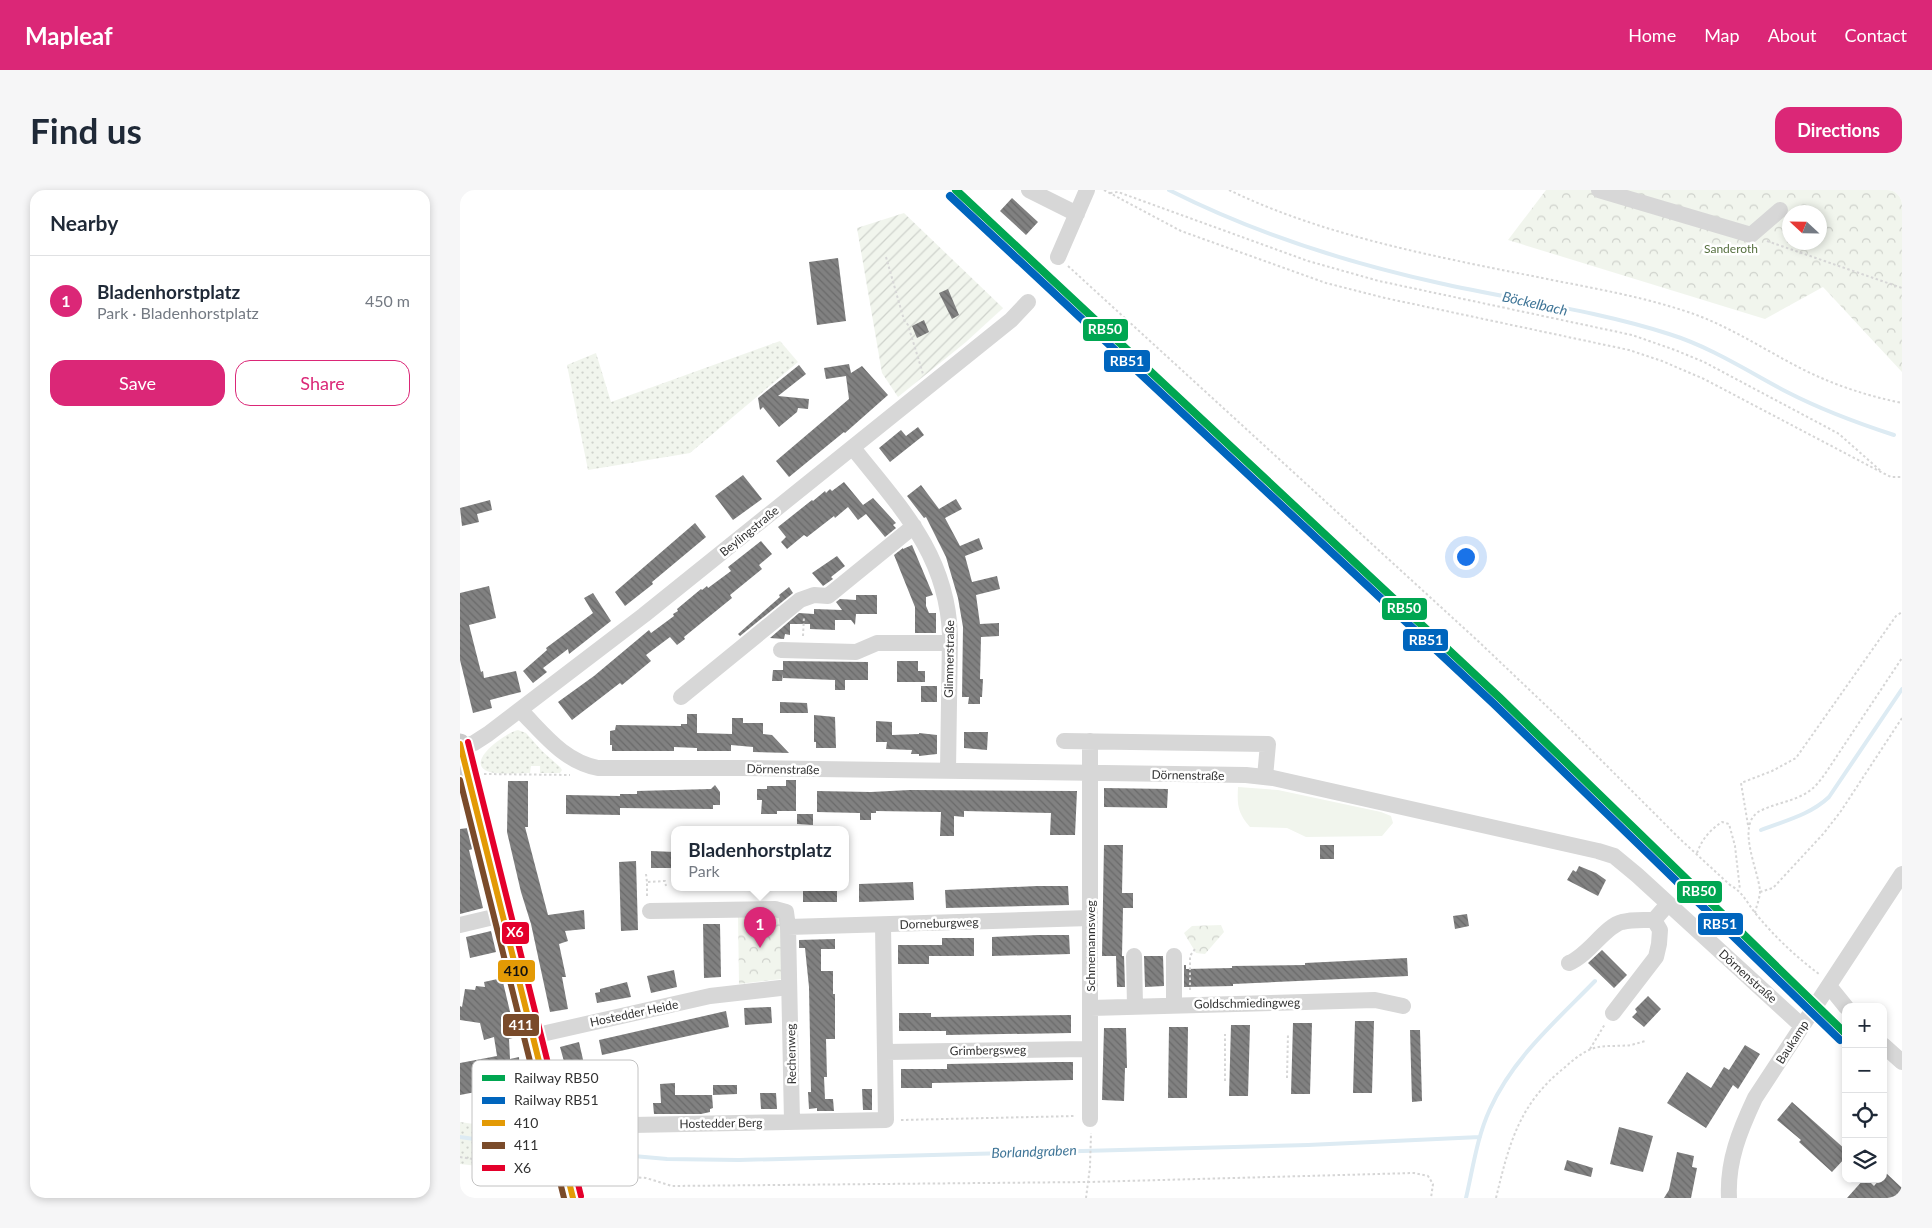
<!DOCTYPE html>
<html lang="en">
<head>
<meta charset="utf-8">
<style>
  :root { --surface:#fff; --page:#f6f6f7; --text:#1f2937; --muted:#747a83; --line:#e0e1e3; --accent:#db2777 }
  body { margin:0; font-family:Lato,sans-serif; background:var(--page); color:var(--text) }
  .controls { position:absolute; right:15px; bottom:15px; display:grid; overflow:hidden; border-radius:10px; box-shadow:0 2px 8px #0003 }
  .controls button { width:45px; height:45px; display:grid; place-items:center; padding:0; border:0; border-bottom:1px solid var(--line); background:var(--surface); color:var(--text); font:25px sans-serif }
  .compass { position:absolute; left:1322px; top:15px; width:45px; height:45px; border-radius:50%; background:var(--surface); box-shadow:0 2px 8px #0003; rotate:292deg }
  .you { position:absolute; left:1005px; top:366px; width:18px; height:18px; margin:-12px; border:4px solid #fff; border-radius:50%; background:#1a73e8; box-shadow:0 0 0 8px #1a73e833 }
  .badge { display:grid; place-items:center; width:32px; height:32px; border-radius:50%; background:var(--accent); color:#fff; font-size:16px; font-weight:700 }
  .pin { position:absolute; translate:-50% -41px; filter:drop-shadow(0 1px 2px #0008) }
  .pin::after { content:''; position:absolute; top:26px; width:18px; height:15px; background:inherit; clip-path:polygon(0 0,100% 0,50% 100%) }
  .popup { position:absolute; left:211px; top:636px; width:178px; height:65px; box-sizing:border-box; display:grid; place-content:center; border-radius:10px; background:var(--surface); filter:drop-shadow(0 1px 4px #0005); font-size:16px; white-space:nowrap; color:var(--muted) }
  .popup b { font-size:19px; color:var(--text) }
  .popup::after { content:''; position:absolute; left:50%; top:100%; margin-left:-10px; border:10px solid transparent; border-top-color:var(--surface) }
  .list { margin:0; padding:0; list-style:none }
  h2 { display:flex; justify-content:space-between; align-items:center; height:65px; margin:0; padding:0 20px; font-size:21px }
  h2 small { font-size:16px; font-weight:400; color:var(--muted) }
  .list li { display:grid; grid-template-columns:32px 1fr auto; gap:15px; align-items:center; box-sizing:border-box; height:90px; padding:0 20px; border-top:1px solid var(--line) }
  .list b { display:block; font-size:19px; white-space:nowrap }
  .list p { margin:0; font-size:16px; white-space:nowrap; color:var(--muted) }
  .list em { font-size:16px; font-style:normal; color:var(--muted) }
  .actions { display:flex; gap:10px; padding:15px 20px }
  .actions a { flex:1; padding:11px 0; border:1px solid var(--accent); border-radius:15px; text-align:center; font-size:18px; color:var(--accent) }
  .actions .main { background:var(--accent); color:#fff }
  .icon { flex:none; width:28px; height:28px; fill:none; stroke:currentColor; stroke-width:2; stroke-linecap:round; stroke-linejoin:round }
  .map { position:relative; flex:none; width:1442px; height:1008px; overflow:hidden; border-radius:15px }
  header { display:flex; align-items:center; gap:30px; box-sizing:border-box; height:70px; padding:0 25px; background:var(--accent); color:#fff }
  header strong { font-size:24px }
  nav { display:flex; gap:28px; margin-inline-start:auto; font-size:18px }
  .intro { display:flex; align-items:center; justify-content:space-between; box-sizing:border-box; height:120px; padding:0 30px }
  h1 { margin:0; font-size:35px }
  .button { padding:12px 22px; border-radius:15px; background:var(--accent); color:#fff; font-size:18px; font-weight:700 }
  main { display:flex; gap:30px; padding:0 30px }
  aside { flex:1; background:var(--surface); border-radius:15px; box-shadow:0 2px 8px #0003 }
  .map>svg:first-child { display:block }
  .grass { fill:url(#grass-dots) }
  .forest { fill:url(#forest-crowns); fill-rule:evenodd }
  .garden { fill:url(#garden-furrows) }
  .pitch { fill:#f1f5ed }
  .lines { fill:none; stroke-linecap:round; stroke-linejoin:round }
  .stream { stroke:#ddebf3; stroke-width:4 }
  .building { fill:url(#building-back-hatch) }
  .path { stroke:#d6d6d6; stroke-width:2; stroke-dasharray:2.5 2.5; stroke-linecap:butt }
  .minor { stroke:#d7d7d7; stroke-width:16 }
  .major { stroke:#cacaca; stroke-width:21 }
  .bus-1-casing { stroke:#fff; stroke-width:10 }
  .bus-2-casing { stroke:#fff; stroke-width:10 }
  .bus-3-casing { stroke:#fff; stroke-width:10 }
  .bus-1 { stroke:#e39a05; stroke-width:6 }
  .bus-2 { stroke:#7a4b2a; stroke-width:6 }
  .bus-3 { stroke:#e4002b; stroke-width:6 }
  .rail-1-casing { stroke:#fff; stroke-width:11 }
  .rail-2-casing { stroke:#fff; stroke-width:11 }
  .rail-1 { stroke:#00a651; stroke-width:8 }
  .rail-2 { stroke:#0065bd; stroke-width:8 }
  .labels { text-anchor:middle; dominant-baseline:central; stroke-width:5; stroke-linejoin:round; paint-order:stroke }
  .park-label { font-size:12px; fill:#56703f; stroke:#fff }
  .street-label { font-size:12px; fill:#333; stroke:#fff }
  .water-label { font-size:14px; font-style:italic; fill:#3f7597; stroke:#fff }
  .key { fill:#fff; stroke:#c2c2c2; stroke-width:1 }
  .key-label { font-size:14px; fill:#333 }
  .line-badge { stroke:#fff; stroke-width:2 }
  .badge-label { font-size:14px; text-anchor:middle; font-weight:bold; fill:#fff }
  .pale-badge-label { font-size:14px; text-anchor:middle; font-weight:bold; fill:#111 }
</style>
</head>
<body>
<header>
<strong>Mapleaf</strong>
<nav><a>Home</a><a>Map</a><a>About</a><a>Contact</a></nav>
</header>
<div class="intro"><h1>Find us</h1><a class="button">Directions</a></div>
<main>
<aside>
<h2>Nearby<small></small></h2>
<ul class="list">
<li><span class="badge">1</span><div><b>Bladenhorstplatz</b><p>Park · Bladenhorstplatz</p></div><em>450 m</em></li>
</ul>
<div class="actions"><a class="main">Save</a><a>Share</a></div>
</aside>
<div class="map">
<svg width="1442" height="1008" viewBox="0 0 1442 1008">
  <defs>
    <pattern id="grass-dots" width="8" height="8" patternUnits="userSpaceOnUse" patternTransform="scale(1.25)"><rect width="8" height="8" fill="#f1f5ed"/><path d="M2 2h.1M6 6h.1" fill="none" stroke="#cfd2cc" stroke-width="1.8" stroke-linecap="round"/></pattern>
    <pattern id="forest-crowns" width="20" height="18" patternUnits="userSpaceOnUse" patternTransform="scale(1.25)"><rect width="20" height="18" fill="#f1f5ed"/><path d="M2 6a3 3 0 1 1 6 0M12 15a3 3 0 1 1 6 0" fill="none" stroke="#cfd2cc"/></pattern>
    <pattern id="garden-furrows" width="10" height="10" patternUnits="userSpaceOnUse" patternTransform="scale(1.25)"><rect width="10" height="10" fill="#f1f5ed"/><path d="M-1 1l2-2M0 10L10 0M9 11l2-2" fill="none" stroke="#cfd2cc"/></pattern>
    <pattern id="building-back-hatch" width="6" height="6" patternUnits="userSpaceOnUse" patternTransform="scale(1.25)"><rect width="6" height="6" fill="#818181"/><path d="M-1 5l2 2M0 0l6 6M5-1l2 2" fill="none" stroke="#6a6a6a"/></pattern>
  </defs>
  <rect width="100%" height="100%" fill="#fff"/>
  <!-- grass -->
  <path class="grass" d="M320 151 338 172 230 263 128 280 107 175 136 163 151 212Z
    M58 540 66 543 82 561 100 577 102 580 100 583H80V576H71L70 583C60 583 36 585 27 581 5 571 47 542 58 540Z
    M0 932 84 944 91 984 0 974Z"/>
  <!-- forest -->
  <path class="forest" d="M1086 0H1442V182L1363 97 1305 129 1048 50ZM1330 22H1360V52H1330Z
    M321 725 322 789 279 794 278 726Z
    M761 735 764 742 745 764 736 763 724 743 732 736Z"/>
  <!-- garden -->
  <path class="garden" d="M444 23 543 118 506 152 438 207 422 183 397 38Z"/>
  <!-- pitch -->
  <path class="pitch" d="M778 597 818 600 921 622 931 626 933 633 922 646 846 647 827 638 790 637C778 623 777 616 778 597Z"/>
  <g class="lines">
    <!-- stream -->
    <path class="stream" d="M709 0C796 44 884 72 979 93 1055 110 1134 120 1209 144 1251 157 1289 182 1327 202 1362 220 1397 233 1434 245
      M1301 640C1324 631 1350 625 1369 607L1442 499
      M0 947 76 958
      M129 962 207 969 279 970 848 955 1020 947
      M1006 1008C1013 978 1017 947 1030 919 1053 868 1096 831 1135 791"/>
  </g>
  <!-- building -->
  <path class="building" d="M552 8 578 32 566 45 540 21Z
    M378 68 386 131 357 135 349 72Z
    M488 99 499 125 492 129 479 103Z
    M464 130 469 142 457 148 452 136Z
    M389 174 391 183 402 176 428 205 385 243 384 242 329 287 316 271 389 209 386 186 366 189 364 178Z
    M339 175 346 184 318 206 349 209 348 219 338 218 337 222 319 237 303 217 300 220 298 208Z
    M458 237 464 245 430 272 419 258 441 240 446 246Z
    M283 285 302 309 273 330 255 306Z
    M384 292 403 315 413 308 436 333 433 335 436 338 425 347 406 324 398 330 388 317 375 328 374 326 347 347 344 345 327 359 321 352 326 347 318 337 352 310 353 311 365 301 366 303 370 299 372 301Z
    M461 295 479 319 496 309 502 319 485 328 500 356 519 348 523 359 505 366 512 392 537 386 540 399 516 405 520 434 539 433V446L521 447 520 489H523L522 507H520V514H508L509 507H502L503 437 498 408 486 367 466 327 464 328 447 306Z
    M30 310 32 320 17 324 19 332 2 336 0 318Z
    M235 333 246 347 192 392 193 394 165 416 155 402Z
    M301 351 312 364 299 375 302 379 270 405 272 408 224 447 225 449 217 455 210 447 186 465 191 471 162 495 160 493 112 530 98 512 134 486 189 440 191 443 214 426 213 424 218 421 217 419 241 399 242 400 247 396 248 398 271 381 268 377Z
    M452 355 473 405 466 407V416L469 423H476V443H455V417L434 365 443 358V359Z
    M377 366 385 376 371 387 373 389 363 396 352 383Z
    M29 396 36 428 9 435 21 482 23 481 24 488 56 481 61 502 30 510 32 518 13 523 0 470V403Z
    M329 397 333 403 280 446 278 444 320 407 319 405Z
    M133 403 151 431 109 464 108 459 83 478 87 482 73 493 63 481 87 460 86 458 133 423 124 408Z
    M396 405H417V424H396L395 435 391 430H375V440L350 439V434H330V445L325 444 324 449 310 448 339 423 354 424V419L382 420 376 412 380 409 396 410Z
    M323 471 408 472V490H385V500H375V490L323 488V484L322 491H312L313 480H323Z
    M437 471H458V481H465V492H437Z
    M461 496H477V512H461Z
    M320 512 347 513 348 523H320Z
    M227 524H237V543L272 544V528H283V533H303V544L312 545 329 563 293 562V557L271 555V561H237V558L214 557V561H152V555H150V541L155 540 156 535 221 536V534H227Z
    M354 525 375 527 376 558H356V552H354Z
    M416 531 432 532V545L459 544V543L477 545V564L459 566V564H451L452 560 426 559 427 552H416Z
    M504 542H528L527 560 504 558Z
    M326 590H336V621H317V624H301L302 610H297V599H307V596H326Z
    M48 591H68V637H65L88 725 124 720 125 739 105 741 108 751 99 754 106 787H102L108 819 90 822 71 734 61 702 47 642Z
    M255 595 260 602V615H253V619L160 618V625L106 624V605L160 606V604H177V601L251 599Z
    M644 598 708 599 707 618 644 617Z
    M450 600 617 601 615 645H590L591 623 504 621V627L494 626V646H480L481 622 416 621V623H411V630H400V623L357 622V601L411 602Z
    M337 624H353V635L337 634Z
    M8 638 13 659 9 660 23 718 0 724V639Z
    M644 655H663L662 703H673V718H663L662 766H664L665 797H657L656 766H642Z
    M860 655H874V669H860Z
    M191 661 215 662V678H191Z
    M176 671 178 740 161 741 159 672Z
    M1119 676 1136 683 1146 690 1138 706 1107 690 1113 680 1116 682Z
    M453 692 454 710 399 712V694Z
    M577 696H608L609 715 486 718 485 700Z
    M343 697H374V700H377V712H343Z
    M1007 724 1009 736 995 739 993 726Z
    M243 734H260L261 787 244 788Z
    M31 741 36 762 10 768 6 747Z
    M578 745H609L610 764 532 766V747Z
    M482 748H514V766H469V774H438V755H482Z
    M375 749V759H361V781H373V804H375V849H366L367 887H364L365 909H373L374 921H357V918L349 919 348 902H351L349 797 345 758H339V750Z
    M1142 760 1167 785 1154 798 1128 773Z
    M684 766H703L704 796 685 797Z
    M947 768 948 786 773 794V796L724 797V775H726V779L772 778V776L845 775V773Z
    M214 780 217 797 191 803 187 786Z
    M42 788 56 847 49 849 50 869 59 867 61 900H26L0 905V873L37 866 34 847 24 850 20 833 0 830V816L2 817 5 799 15 800 16 796 25 797 24 792Z
    M167 792 171 807 137 813 135 803 140 802V799Z
    M1188 806 1201 819 1184 837 1172 827 1177 822 1175 819Z
    M311 817 312 833 285 835 284 818Z
    M266 821 269 837 142 865 139 850Z
    M439 823H471V827L611 825V843L486 845V841H439Z
    M895 831H914L912 903H893Z
    M833 833H852L850 904H831Z
    M771 835H790L788 906H769Z
    M709 837H728L727 908H708Z
    M644 838H666L667 878H665L664 911 642 910Z
    M950 840H960L962 911 952 912Z
    M119 852 135 922 119 926 100 857Z
    M1285 855 1300 864 1278 899 1273 895 1246 938 1207 913 1227 882 1251 898 1264 877 1269 880Z
    M597 872H613V890L472 893V898H441V879H487V874Z
    M215 893V905H252L253 918 250 919V922L241 924H194L193 913H201L200 894Z
    M253 895H277V904L253 905Z
    M402 899H412V920H403Z
    M300 903H316L317 919H301Z
    M1332 912 1386 960V967L1372 982 1339 952 1341 950 1317 930Z
    M149 914H172V924L150 925Z
    M1159 937 1193 946 1183 982 1150 974Z
    M1217 962 1234 966 1232 977 1237 978 1231 1008H1204L1209 1000Z
    M1107 970 1133 978 1131 987 1104 980Z
    M1426 983 1442 998V1008H1387L1404 989H1407L1414 996 1420 989H1423Z"/>
  <g class="lines">
    <!-- path -->
    <path class="path" d="M644 0 721 41 866 93 925 108 1169 160 1202 171 1244 189 1419 281 1431 287H1442
      M769 0C868 48 984 68 1092 90 1138 99 1183 107 1228 122 1270 136 1306 161 1346 181 1377 196 1408 206 1442 213
      M650 3 658 2 848 71 919 91 1172 145 1215 160 1244 172 1370 239 1379 244 1422 282
      M1307 51 1442 98
      M426 67 444 130 448 135 463 184
      M608 76 1018 451 1098 527 1220 649 1270 695C1283 702 1287 713 1296 724 1314 746 1336 767 1359 784
      M343 446 344 426
      M24 584 110 585
      M1288 635 1281 593 1312 581 1336 568 1436 426 1442 422
      M1237 663C1242 649 1250 640 1262 632L1269 634 1275 656 1280 700
      M186 684 187 692
      M1300 702 1313 698 1364 643 1381 621 1442 528
      M187 706V692L205 691 206 696
      M1295 723C1296 717 1300 708 1300 701 1298 678 1274 632 1302 620 1319 612 1337 611 1352 599 1357 595 1361 589 1365 584L1442 468
      M730 800V766L735 759
      M1130 859 1145 834
      M827 888 828 843
      M765 891V844
      M441 930 616 926
      M0 967 89 981
      M124 984 186 988 212 996 629 992 954 983 968 986 973 994 971 1008
      M626 1008 630 977 631 943
      M1036 1008C1049 954 1059 914 1104 878 1112 871 1120 864 1129 860 1142 854 1157 857 1171 855 1176 854 1181 852 1186 851"/>
    <!-- minor -->
    <path class="minor" d="M569 0 617 24
      M1139 0 1291 45 1320 20
      M598 67 627 0
      M393 258C440 317 487 364 490 445L488 581
      M321 460 396 462 417 453H490
      M221 507 340 410 354 405 368 406 454 336
      M60 520C84 544 103 571 138 578H281L786 585 813 588 1138 661 1154 666 1177 685 1342 836
      M604 551 808 554 805 587
      M1 558 14 553 28 544 184 425 551 130 568 112
      M190 721 315 719 326 722 328 737 332 931
      M0 735 42 725
      M328 737 630 728
      M674 766 675 816
      M1109 773C1129 765 1145 736 1162 732 1172 729 1184 730 1194 730L1208 714
      M1369 796 1386 817
      M714 814V766
      M631 818 915 810 943 816
      M1153 823 1196 767 1199 754 1200 740 1194 730
      M73 846 250 806 329 797
      M1423 855 1442 872
      M426 862 629 859
      M630 929V551
      M96 938 119 936 426 930 423 735
      M1269 1008C1267 971 1280 940 1295 908L1442 684"/>
    <!-- major -->
    <path class="major" d="M0 554 113 1008"/>
    <!-- bus-1 casing -->
    <g class="bus-1-casing">
      <path id="bus-1" d="M0 554 113 1008"/>
    </g>
    <!-- bus-2 casing -->
    <g class="bus-2-casing">
      <path id="bus-2" d="M0 590 104 1008"/>
    </g>
    <!-- bus-3 casing -->
    <g class="bus-3-casing">
      <path id="bus-3" d="M8 552 121 1006"/>
    </g>
    <!-- bus-1 -->
    <use href="#bus-1" class="bus-1"/>
    <!-- bus-2 -->
    <use href="#bus-2" class="bus-2"/>
    <!-- bus-3 -->
    <use href="#bus-3" class="bus-3"/>
    <!-- rail-1 casing -->
    <g class="rail-1-casing">
      <path id="rail-1" d="M496 0 1040 508 1386 844"/>
    </g>
    <!-- rail-2 casing -->
    <g class="rail-2-casing">
      <path id="rail-2" d="M490 6 1034 514 1380 850"/>
    </g>
    <!-- rail-1 -->
    <use href="#rail-1" class="rail-1"/>
    <!-- rail-2 -->
    <use href="#rail-2" class="rail-2"/>
  </g>
  <g class="labels">
    <!-- park labels -->
    <g class="park-label">
      <text x="1271" y="58">Sanderoth</text>
    </g>
    <!-- street labels -->
    <g class="street-label">
      <text transform="translate(289 341) rotate(-39)">Beylingstraße</text>
      <text transform="translate(489 469) rotate(-89)">Glimmerstraße</text>
      <text transform="translate(323 579) rotate(1)">Dörnenstraße</text>
      <text transform="translate(728 585) rotate(1)">Dörnenstraße</text>
      <text transform="translate(479 733) rotate(-2)">Dorneburgweg</text>
      <text transform="translate(630 756) rotate(-90)">Schmemannsweg</text>
      <text transform="translate(1288 786) rotate(42)">Dörnenstraße</text>
      <text transform="translate(787 813) rotate(-1)">Goldschmiedingweg</text>
      <text transform="translate(174 823) rotate(-12)">Hostedder Heide</text>
      <text transform="translate(1332 852) rotate(-57)">Baukamp</text>
      <text transform="translate(528 860) rotate(-1)">Grimbergsweg</text>
      <text transform="translate(331 864) rotate(-91)">Rechenweg</text>
      <text transform="translate(261 933) rotate(-1)">Hostedder Berg</text>
    </g>
    <!-- water labels -->
    <g class="water-label">
      <text transform="translate(1075 113) rotate(13)">Böckelbach</text>
      <text transform="translate(574 961) rotate(-2)">Borlandgraben</text>
    </g>
  </g>
  <!-- legend -->
  <rect x="12" y="870" width="166" height="126" rx="8" class="key"/>
  <rect x="22" y="885" width="23" height="6" fill="#00a651"/>
  <rect x="22" y="907" width="23" height="7" fill="#0065bd"/>
  <rect x="22" y="930" width="23" height="6" fill="#e39a05"/>
  <rect x="22" y="952" width="23" height="7" fill="#7a4b2a"/>
  <rect x="22" y="975" width="23" height="6" fill="#e4002b"/>
  <g class="key-label">
    <text x="54" y="893">Railway RB50</text>
    <text x="54" y="915">Railway RB51</text>
    <text x="54" y="938">410</text>
    <text x="54" y="960">411</text>
    <text x="54" y="983">X6</text>
  </g>
  <g class="line-badge">
    <rect x="622" y="128" width="47" height="24" rx="5" fill="#00a651"/>
    <rect x="643" y="159" width="48" height="24" rx="5" fill="#0065bd"/>
    <rect x="921" y="407" width="47" height="24" rx="5" fill="#00a651"/>
    <rect x="942" y="438" width="47" height="24" rx="5" fill="#0065bd"/>
    <rect x="1216" y="690" width="47" height="24" rx="5" fill="#00a651"/>
    <rect x="1237" y="722" width="47" height="24" rx="5" fill="#0065bd"/>
    <rect x="41" y="731" width="29" height="24" rx="5" fill="#e4002b"/>
    <rect x="37" y="769" width="39" height="24" rx="5" fill="#e39a05"/>
    <rect x="42" y="823" width="38" height="24" rx="5" fill="#7a4b2a"/>
  </g>
  <g class="badge-label">
    <text x="645" y="144">RB50</text>
    <text x="667" y="176">RB51</text>
    <text x="944" y="423">RB50</text>
    <text x="966" y="455">RB51</text>
    <text x="1239" y="706">RB50</text>
    <text x="1260" y="739">RB51</text>
    <text x="55" y="747">X6</text>
    <text x="61" y="840">411</text>
  </g>
  <g class="pale-badge-label">
    <text x="56" y="786">410</text>
  </g>
</svg>
<div class="controls">
<button>+</button>
<button>−</button>
<button><svg class="icon" aria-label="locate" viewBox="0 0 24 24"><circle cx="12" cy="12" r="6"/><path d="M12 2v4M12 18v4M2 12h4M18 12h4"/></svg></button>
<button><svg class="icon" aria-label="layers" viewBox="0 0 24 24"><path d="M12 4l9 5-9 5-9-5zM3 14l9 5 9-5"/></svg></button>
</div>
<svg class="compass" viewBox="-18 -18 36 36"><path d="M0-13l5 13h-10z" fill="#e53935"/><path d="M0 13l5-13h-10z" fill="#747a83"/></svg>
<div class="you"></div>
<div class="pin badge" style="left:300px;top:758px">1</div>
<div class="popup"><b>Bladenhorstplatz</b>Park</div>
</div>
</main>
</body>
</html>
